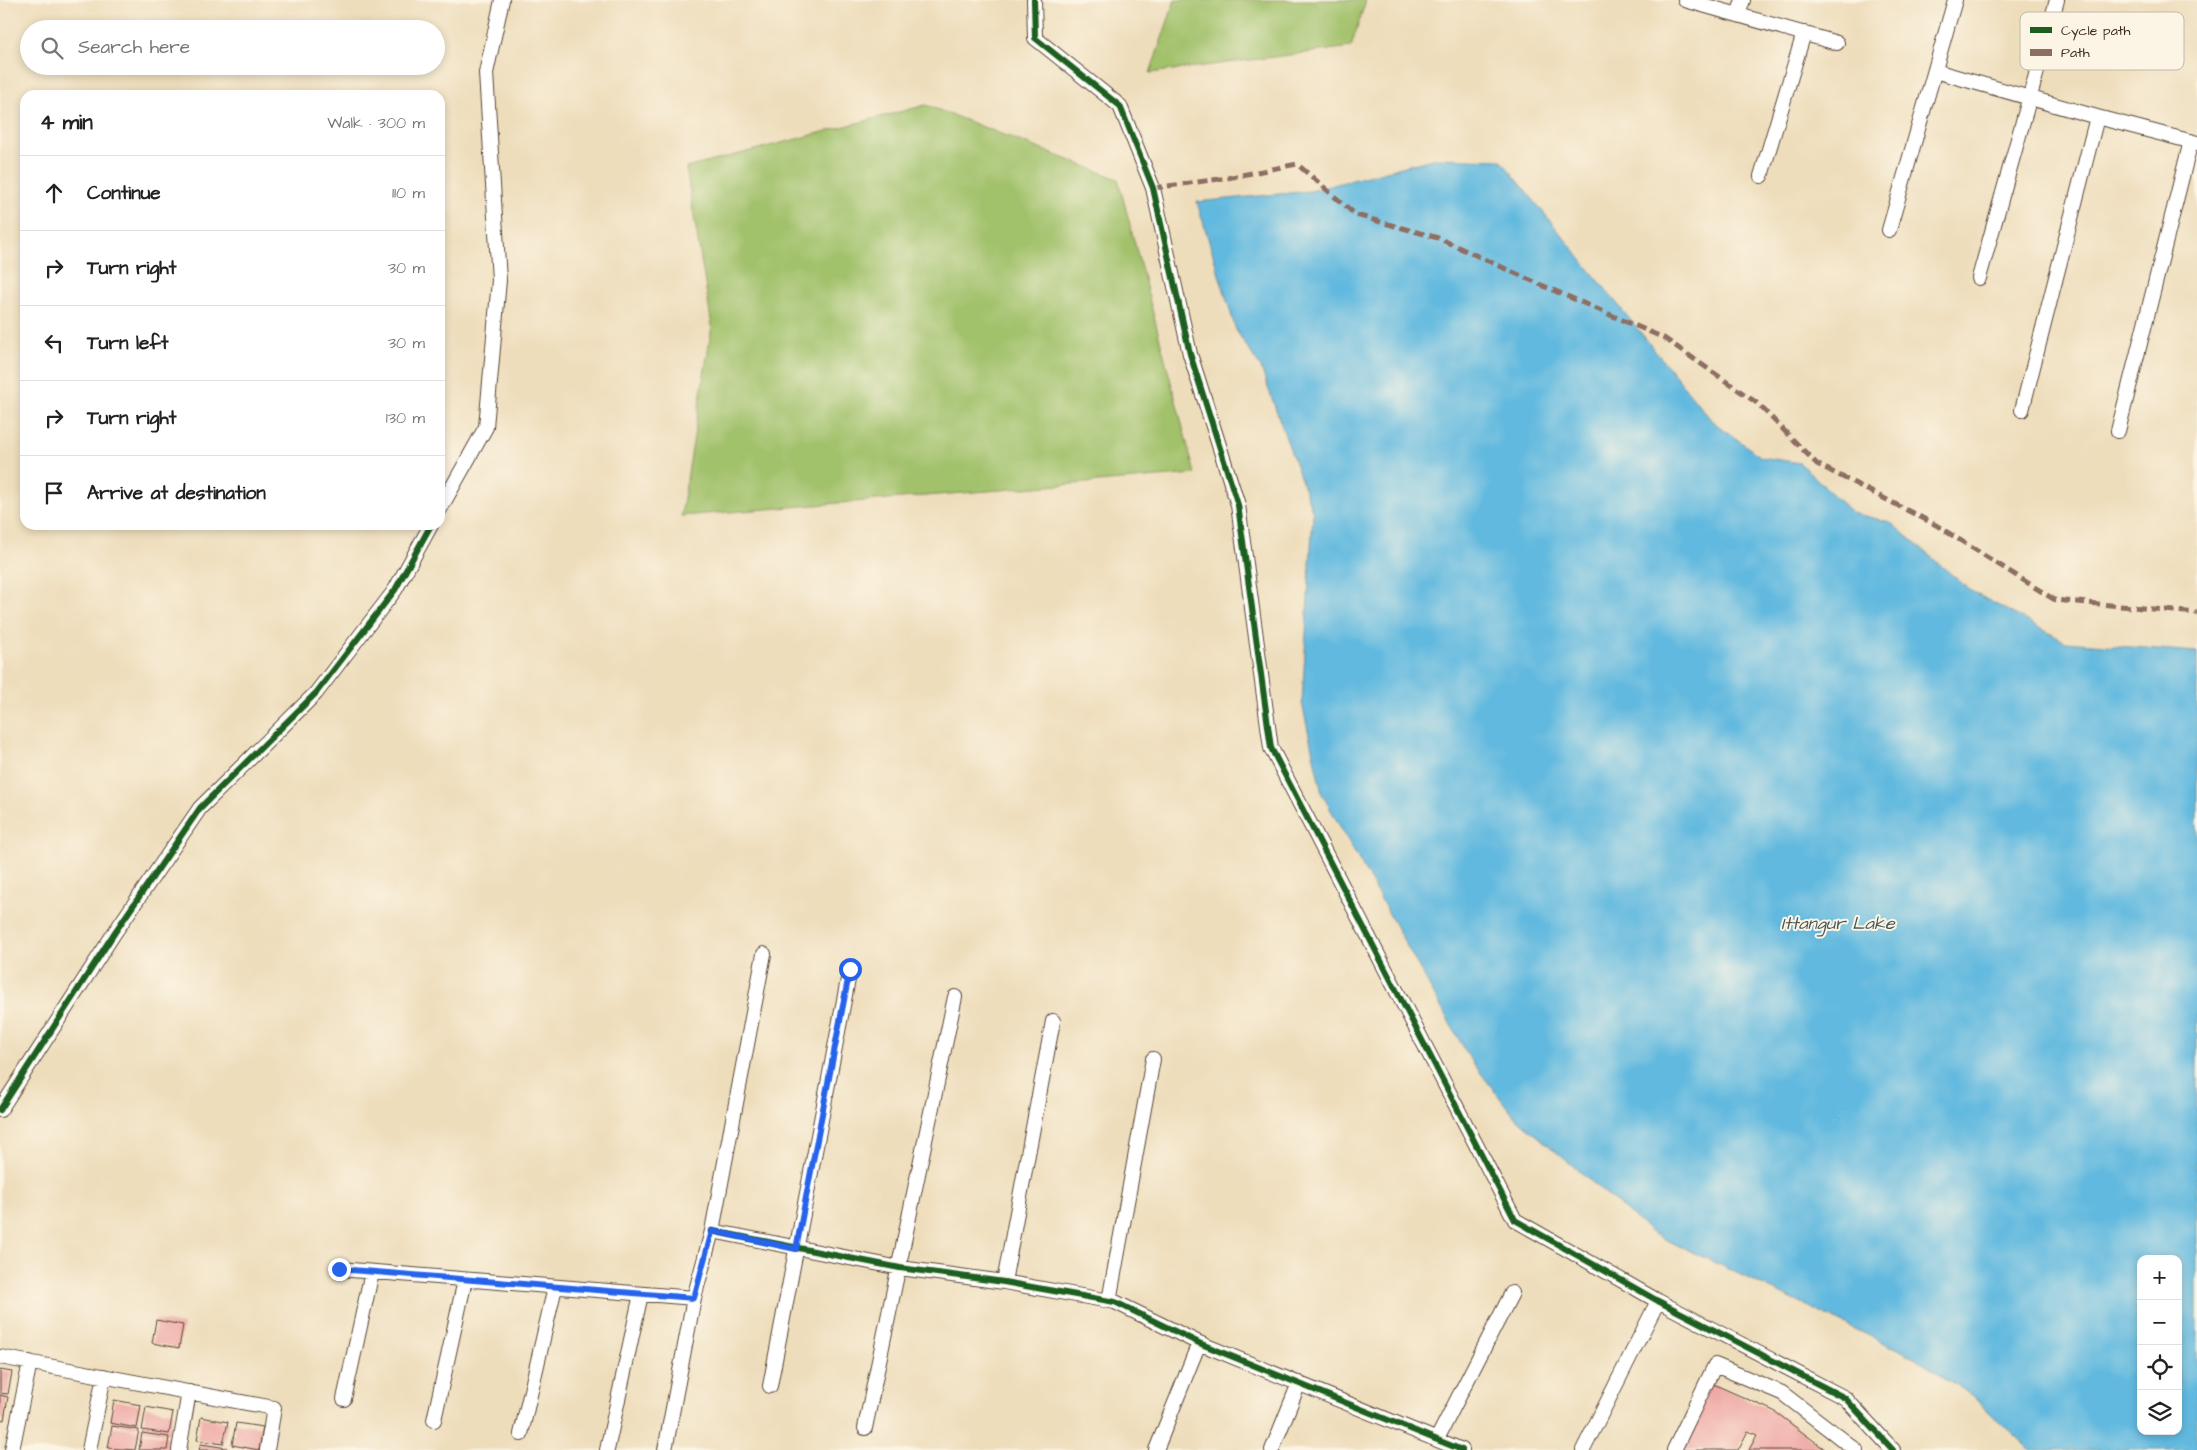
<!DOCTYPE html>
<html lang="en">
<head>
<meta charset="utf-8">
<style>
  :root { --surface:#fff; --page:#f2f2f2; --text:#222; --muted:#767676; --line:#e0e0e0 }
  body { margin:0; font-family:"Architects Daughter",sans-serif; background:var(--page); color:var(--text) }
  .controls { position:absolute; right:15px; bottom:15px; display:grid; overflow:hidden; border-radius:10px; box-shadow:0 2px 8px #0003 }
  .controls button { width:45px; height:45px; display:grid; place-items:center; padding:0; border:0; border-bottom:1px solid var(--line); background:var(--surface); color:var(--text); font:25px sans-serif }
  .stop { position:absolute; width:15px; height:15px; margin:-11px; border:4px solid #2563eb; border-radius:50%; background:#fff }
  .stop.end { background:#2563eb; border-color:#fff; box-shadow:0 1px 5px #0008 }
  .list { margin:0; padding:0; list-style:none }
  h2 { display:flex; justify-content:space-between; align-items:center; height:65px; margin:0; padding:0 20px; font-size:21px }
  h2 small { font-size:16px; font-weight:400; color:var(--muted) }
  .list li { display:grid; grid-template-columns:32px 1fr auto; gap:15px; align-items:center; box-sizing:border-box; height:75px; padding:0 20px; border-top:1px solid var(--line) }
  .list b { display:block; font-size:19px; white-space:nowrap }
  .list em { font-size:16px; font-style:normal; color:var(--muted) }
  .icon { flex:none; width:28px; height:28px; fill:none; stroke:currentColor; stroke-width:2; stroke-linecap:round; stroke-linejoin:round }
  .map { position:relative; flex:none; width:2197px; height:1450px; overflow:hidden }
  .search { position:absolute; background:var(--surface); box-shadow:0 2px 8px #0003; left:20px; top:20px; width:425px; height:55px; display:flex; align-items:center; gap:12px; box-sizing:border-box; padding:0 18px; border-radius:28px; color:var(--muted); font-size:19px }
  .panel { position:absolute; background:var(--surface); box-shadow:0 2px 8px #0003; left:20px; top:90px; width:425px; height:440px; border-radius:15px }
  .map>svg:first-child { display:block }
  .green { fill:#a1c16a; stroke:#6e7644 }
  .water { fill:#62b9df; stroke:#4e727e; fill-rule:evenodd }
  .building { fill:#eda09d }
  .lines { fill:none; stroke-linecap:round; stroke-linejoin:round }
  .street-casing { stroke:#564536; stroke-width:16 }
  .street { stroke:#fff; stroke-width:14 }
  .quiet { stroke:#8d6e63; stroke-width:5; stroke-dasharray:10 5; stroke-linecap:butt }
  .cycleway-casing { stroke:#fcf5e5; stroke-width:9 }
  .cycleway { stroke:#1b5e20; stroke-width:6 }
  .route { stroke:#2563eb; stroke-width:6 }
  .labels { text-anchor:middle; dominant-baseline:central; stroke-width:4; stroke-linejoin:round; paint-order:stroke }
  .water-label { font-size:18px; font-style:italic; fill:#475558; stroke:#fcf5e5 }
  .key { fill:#fcf5e5; stroke:#c2b8a9; stroke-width:1 }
  .key-label { font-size:14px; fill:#3b2a1e }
</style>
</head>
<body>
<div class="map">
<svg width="2197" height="1450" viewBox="0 0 2197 1450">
  <rect width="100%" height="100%" fill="#fcf5e5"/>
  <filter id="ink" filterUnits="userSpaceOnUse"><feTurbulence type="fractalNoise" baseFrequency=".02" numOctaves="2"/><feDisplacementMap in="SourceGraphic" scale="10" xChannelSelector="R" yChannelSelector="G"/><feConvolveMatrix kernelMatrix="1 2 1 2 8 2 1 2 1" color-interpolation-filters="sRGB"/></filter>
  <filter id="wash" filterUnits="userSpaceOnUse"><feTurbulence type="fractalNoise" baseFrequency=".0096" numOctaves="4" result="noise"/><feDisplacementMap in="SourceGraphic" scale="20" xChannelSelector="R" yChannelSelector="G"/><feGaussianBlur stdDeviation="1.12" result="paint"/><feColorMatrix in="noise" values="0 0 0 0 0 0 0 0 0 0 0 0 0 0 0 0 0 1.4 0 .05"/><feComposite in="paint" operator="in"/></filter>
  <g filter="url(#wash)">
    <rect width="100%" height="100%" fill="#edb"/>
    <!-- green -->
    <path class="green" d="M1175 0H1366L1351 47 1150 73Z
      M926 105 1118 179 1195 474 681 516 712 326 686 168Z"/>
    <!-- water -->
    <path class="water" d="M1436 158 1501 160 1712 421 1761 457 1800 463 1852 513 1890 522 1971 591 2066 642 2197 652V1450H2030L1971 1395 1910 1355 1652 1233 1514 1116 1470 1059 1322 794 1302 703 1313 513 1261 368 1236 330 1197 202 1310 191ZM2141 1259H2178V1431H2141Z"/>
    <g id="blocks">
      <!-- building -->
      <path class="building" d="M156 1320 183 1325 179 1348 152 1343Z
        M0 1370 12 1372 8 1394 0 1393Z
        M1711 1383 1774 1411 1826 1450H1749L1757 1435 1748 1431 1738 1450H1678Z
        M0 1395 8 1397 4 1420 0 1419Z
        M114 1400 141 1405 137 1428 110 1423Z
        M146 1407 173 1412 169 1434 142 1430Z
        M201 1417 228 1422 223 1444 197 1440Z
        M236 1423 263 1427 259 1450 232 1445Z
        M112 1426 139 1430 135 1450 108 1448Z
        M142 1433 169 1437 167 1450H139Z
        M201 1444 227 1448V1450H199Z"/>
    </g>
  </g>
  <g filter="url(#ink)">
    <use href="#blocks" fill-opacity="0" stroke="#564536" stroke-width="1"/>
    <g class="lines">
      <!-- street casing -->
      <g class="street-casing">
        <path id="street" d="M1034 0 1035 38 1120 106 1153 188 1190 354 1238 505 1271 748 1515 1220 1658 1301 1845 1398 1893 1450
          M1685 0 1837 43
          M1738 15 1743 0
          M1935 71 2097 117 2197 143
          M1761 176 1804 33
          M1889 230 1955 0
          M1979 278 2057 0
          M2022 410 2097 117
          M2118 431 2191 141
          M440 509 486 427 499 280 486 73 502 0
          M0 1110 115 932 200 808 316 693 395 590 431 525
          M712 1231 900 1268 1004 1282 1115 1302 1199 1343 1462 1450
          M339 1269 694 1298
          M1004 1282 1053 1021
          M1109 1301 1153 1059
          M0 1357 274 1408 267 1450
          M770 1386 850 969
          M344 1399 372 1272
          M434 1420 465 1280
          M865 1428 955 997
          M521 1434 555 1287
          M1437 1439 1512 1293
          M12 1450 30 1362
          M89 1450 104 1376
          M179 1450 189 1392
          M607 1450 641 1294
          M665 1450 694 1298 712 1231 764 954
          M1156 1450 1199 1343
          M1272 1450 1299 1383
          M1583 1450 1658 1301
          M1674 1450 1715 1365 1782 1393 1856 1450"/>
      </g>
      <!-- street -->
      <use href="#street" class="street"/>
      <!-- quiet -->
      <path class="quiet" d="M1153 188 1227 178 1297 164 1356 215 1438 238 1539 284 1664 338 1757 403 1817 464 1936 525 2055 600 2197 613"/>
      <!-- cycleway casing -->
      <g class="cycleway-casing">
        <path id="cycleway" d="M1034 0 1035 38 1120 106 1153 188 1190 354 1238 505 1271 748 1515 1220 1658 1301 1845 1398 1893 1450
          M0 1110 115 932 200 808 316 693 395 590 431 525
          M712 1231 900 1268 1004 1282 1115 1302 1199 1343 1462 1450"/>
      </g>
      <!-- cycleway -->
      <use href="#cycleway" class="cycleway"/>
    </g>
  </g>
  <g class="lines" filter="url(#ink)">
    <!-- route -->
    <path class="route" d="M339 1269 694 1298 712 1231 796 1249 850 969"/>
  </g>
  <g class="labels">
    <!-- water labels -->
    <g class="water-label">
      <text x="1838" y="923">Ittangur Lake</text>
    </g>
  </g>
  <!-- legend -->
  <rect x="2020" y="12" width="164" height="58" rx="8" class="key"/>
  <rect x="2030" y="27" width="22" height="6" fill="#1b5e20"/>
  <rect x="2030" y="49" width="22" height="7" fill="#8d6e63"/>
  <g class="key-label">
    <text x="2061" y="35">Cycle path</text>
    <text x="2061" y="57">Path</text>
  </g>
</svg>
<div class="controls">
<button>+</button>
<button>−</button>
<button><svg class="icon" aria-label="locate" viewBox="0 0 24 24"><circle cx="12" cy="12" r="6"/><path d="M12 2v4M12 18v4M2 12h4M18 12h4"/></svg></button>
<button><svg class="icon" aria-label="layers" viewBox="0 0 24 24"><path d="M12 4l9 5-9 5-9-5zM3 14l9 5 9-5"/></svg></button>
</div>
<div class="stop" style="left:850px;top:969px"></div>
<div class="stop end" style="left:339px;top:1269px"></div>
<div class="search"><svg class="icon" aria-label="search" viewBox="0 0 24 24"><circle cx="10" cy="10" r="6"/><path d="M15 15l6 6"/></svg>Search here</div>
<section class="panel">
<h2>4 min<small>Walk · 300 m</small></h2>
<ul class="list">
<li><svg class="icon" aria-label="ahead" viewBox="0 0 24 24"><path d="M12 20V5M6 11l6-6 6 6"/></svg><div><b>Continue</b></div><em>110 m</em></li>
<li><svg class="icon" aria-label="right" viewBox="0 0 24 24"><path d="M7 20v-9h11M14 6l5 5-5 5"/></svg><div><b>Turn right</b></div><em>30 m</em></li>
<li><svg class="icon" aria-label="left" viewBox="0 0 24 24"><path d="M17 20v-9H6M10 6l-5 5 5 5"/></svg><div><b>Turn left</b></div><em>30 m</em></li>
<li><svg class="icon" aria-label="right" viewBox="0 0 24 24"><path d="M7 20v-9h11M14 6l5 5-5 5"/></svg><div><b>Turn right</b></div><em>130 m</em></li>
<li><svg class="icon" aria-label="arrive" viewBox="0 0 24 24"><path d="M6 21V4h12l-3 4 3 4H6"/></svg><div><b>Arrive at destination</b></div></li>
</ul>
</section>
</div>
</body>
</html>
